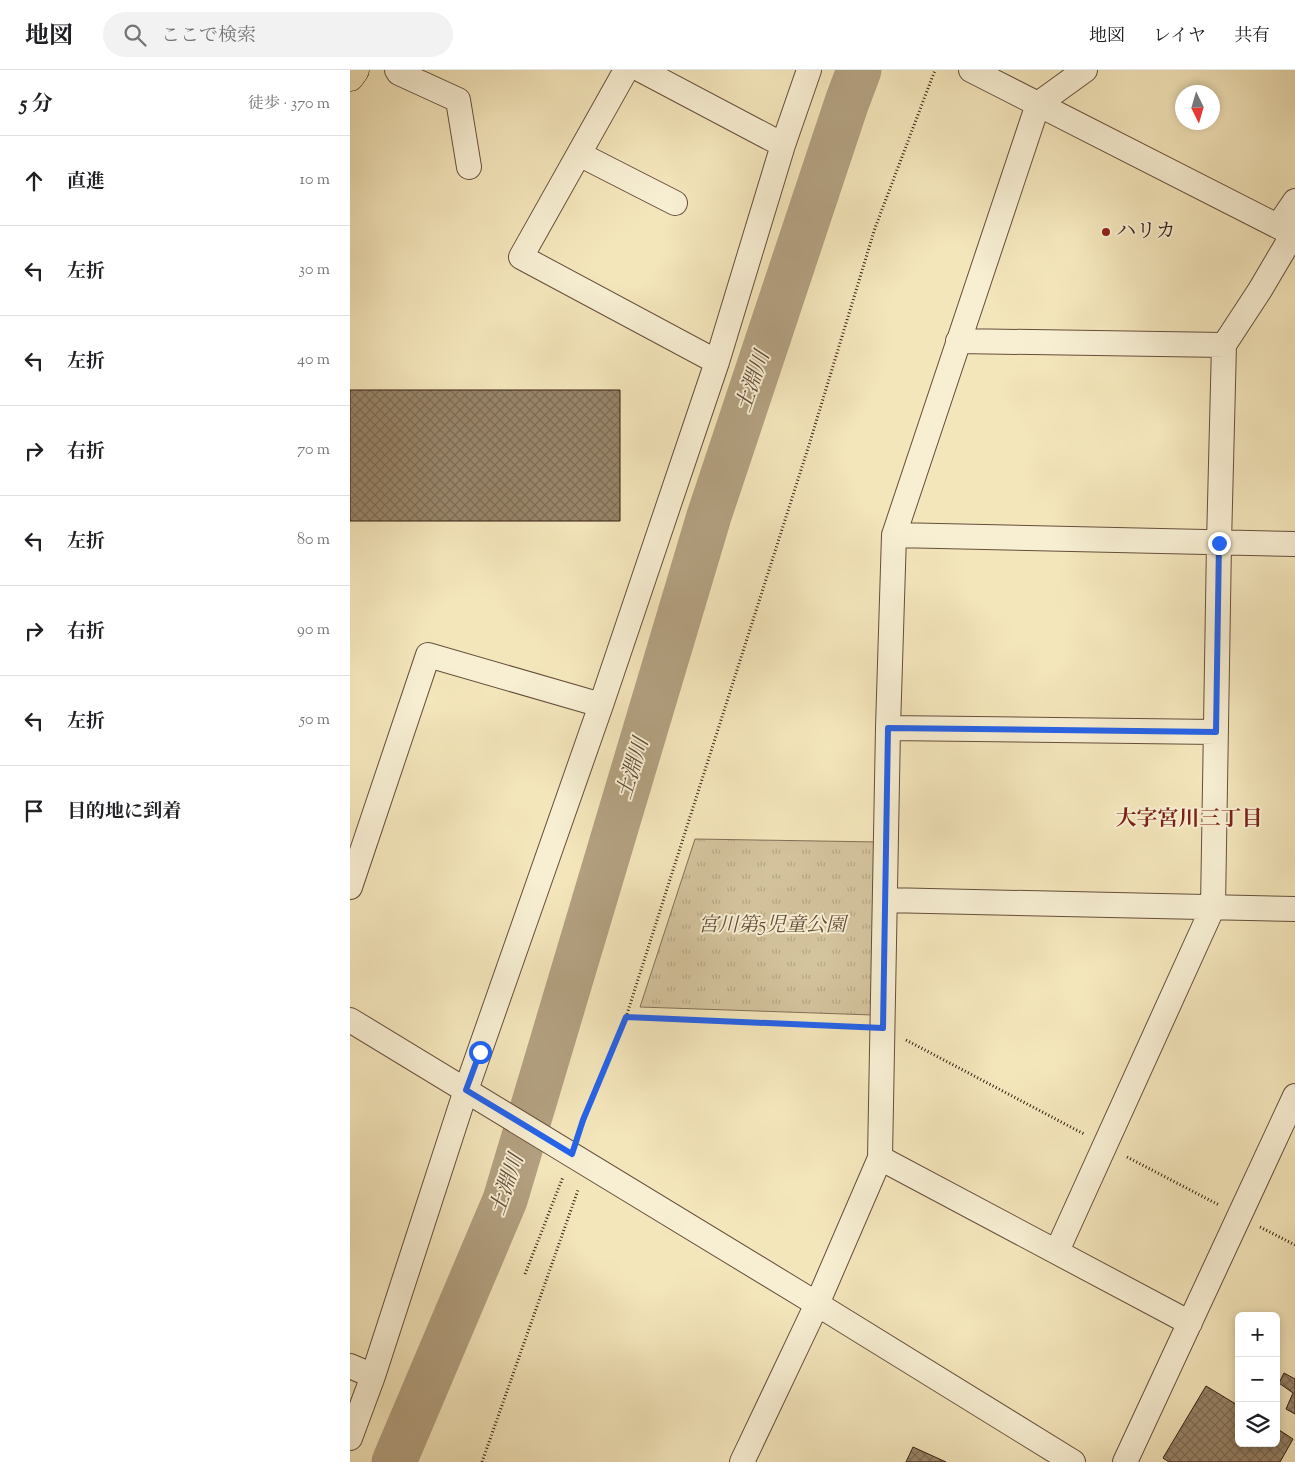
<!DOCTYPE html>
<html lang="ja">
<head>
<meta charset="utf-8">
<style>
  :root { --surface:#fff; --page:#f2f2f2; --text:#202124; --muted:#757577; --line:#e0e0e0 }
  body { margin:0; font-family:"Sorts Mill Goudy","Noto Serif JP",serif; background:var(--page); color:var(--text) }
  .controls { position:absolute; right:15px; bottom:15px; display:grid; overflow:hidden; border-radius:8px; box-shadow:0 2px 8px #0003 }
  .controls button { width:45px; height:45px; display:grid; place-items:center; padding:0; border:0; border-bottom:1px solid var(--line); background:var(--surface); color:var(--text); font:25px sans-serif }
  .compass { position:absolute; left:825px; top:15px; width:45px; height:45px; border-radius:50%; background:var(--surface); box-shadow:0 2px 8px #0003; rotate:175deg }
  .stop { position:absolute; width:15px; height:15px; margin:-11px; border:4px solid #2563eb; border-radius:50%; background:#fff }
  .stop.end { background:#2563eb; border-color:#fff; box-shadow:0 1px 5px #0008 }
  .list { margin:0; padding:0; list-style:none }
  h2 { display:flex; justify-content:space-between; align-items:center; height:65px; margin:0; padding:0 20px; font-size:21px }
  h2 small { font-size:16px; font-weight:400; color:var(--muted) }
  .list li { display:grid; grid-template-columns:32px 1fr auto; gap:15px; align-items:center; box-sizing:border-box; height:90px; padding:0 20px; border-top:1px solid var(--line) }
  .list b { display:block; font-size:19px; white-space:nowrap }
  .list em { font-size:16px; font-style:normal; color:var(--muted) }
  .icon { flex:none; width:28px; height:28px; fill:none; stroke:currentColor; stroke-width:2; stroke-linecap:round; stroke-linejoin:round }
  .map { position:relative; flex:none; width:945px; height:1392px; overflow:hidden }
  header { display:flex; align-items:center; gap:30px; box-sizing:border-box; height:70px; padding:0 25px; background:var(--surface); border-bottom:1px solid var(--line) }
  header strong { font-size:24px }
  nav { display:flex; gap:28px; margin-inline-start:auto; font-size:18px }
  .search { width:350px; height:45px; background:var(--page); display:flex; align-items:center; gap:12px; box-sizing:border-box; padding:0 18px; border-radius:28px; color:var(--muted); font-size:19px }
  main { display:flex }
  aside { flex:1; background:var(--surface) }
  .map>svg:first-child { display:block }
  .park { fill:url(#park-tufts); stroke:#847057 }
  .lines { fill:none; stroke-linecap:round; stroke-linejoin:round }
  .river { stroke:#b3a181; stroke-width:45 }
  .building { fill:url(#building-cross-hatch); stroke:#351c10 }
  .minor-casing { stroke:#654e3b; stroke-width:26 }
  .major-casing { stroke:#351c10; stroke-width:29 }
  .path { stroke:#351c10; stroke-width:3; stroke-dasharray:1 2.5; stroke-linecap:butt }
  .minor { stroke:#f8efd3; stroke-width:24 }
  .major { stroke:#f4e6bb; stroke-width:28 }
  .route { stroke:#2563eb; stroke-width:6 }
  .poi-dot { fill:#8f2418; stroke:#f8efd3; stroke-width:2 }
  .labels { text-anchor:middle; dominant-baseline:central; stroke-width:4; stroke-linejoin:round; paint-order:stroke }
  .poi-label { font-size:20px; fill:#351c10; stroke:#f8efd3; text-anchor:start }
  .park-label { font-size:20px; font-style:italic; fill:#654e3b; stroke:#f8efd3 }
  .water-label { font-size:21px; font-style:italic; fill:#614b38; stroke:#f8efd3 }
  .neighbourhood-label { font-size:21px; font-weight:bold; fill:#7a1f14; stroke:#f8efd3 }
</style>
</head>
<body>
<header>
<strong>地図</strong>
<div class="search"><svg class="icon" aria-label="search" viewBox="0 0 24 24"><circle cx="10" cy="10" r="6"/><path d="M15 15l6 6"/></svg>ここで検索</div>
<nav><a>地図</a><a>レイヤ</a><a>共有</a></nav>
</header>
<main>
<aside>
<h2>5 分<small>徒歩 · 370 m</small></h2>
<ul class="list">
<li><svg class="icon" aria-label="ahead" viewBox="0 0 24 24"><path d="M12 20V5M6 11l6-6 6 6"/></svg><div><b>直進</b></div><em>10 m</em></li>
<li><svg class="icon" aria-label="left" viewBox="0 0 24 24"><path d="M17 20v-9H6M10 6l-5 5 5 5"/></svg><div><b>左折</b></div><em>30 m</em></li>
<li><svg class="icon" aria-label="left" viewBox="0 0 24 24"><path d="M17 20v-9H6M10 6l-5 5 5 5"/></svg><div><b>左折</b></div><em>40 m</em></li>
<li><svg class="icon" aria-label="right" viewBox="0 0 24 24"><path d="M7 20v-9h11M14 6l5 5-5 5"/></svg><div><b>右折</b></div><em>70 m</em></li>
<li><svg class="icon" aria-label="left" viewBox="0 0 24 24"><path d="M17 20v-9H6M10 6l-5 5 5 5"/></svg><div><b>左折</b></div><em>80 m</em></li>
<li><svg class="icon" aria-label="right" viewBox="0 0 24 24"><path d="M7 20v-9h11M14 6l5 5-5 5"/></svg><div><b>右折</b></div><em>90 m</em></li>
<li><svg class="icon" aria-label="left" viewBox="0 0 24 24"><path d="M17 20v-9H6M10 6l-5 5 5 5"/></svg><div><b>左折</b></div><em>50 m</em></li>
<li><svg class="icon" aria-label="arrive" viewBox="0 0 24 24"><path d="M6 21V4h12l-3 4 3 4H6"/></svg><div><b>目的地に到着</b></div></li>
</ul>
</aside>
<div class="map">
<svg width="945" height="1392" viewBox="0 0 945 1392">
  <defs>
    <pattern id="park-tufts" width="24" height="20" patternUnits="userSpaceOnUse" patternTransform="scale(1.25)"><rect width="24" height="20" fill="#d4c49e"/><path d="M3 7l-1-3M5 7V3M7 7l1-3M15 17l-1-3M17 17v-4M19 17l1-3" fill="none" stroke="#b7a887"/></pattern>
    <pattern id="building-cross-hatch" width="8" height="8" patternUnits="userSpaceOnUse" patternTransform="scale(1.25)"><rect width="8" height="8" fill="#988569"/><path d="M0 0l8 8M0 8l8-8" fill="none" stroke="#7d6c55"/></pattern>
  </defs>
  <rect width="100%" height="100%" fill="#f4e6bb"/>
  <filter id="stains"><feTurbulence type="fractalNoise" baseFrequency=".004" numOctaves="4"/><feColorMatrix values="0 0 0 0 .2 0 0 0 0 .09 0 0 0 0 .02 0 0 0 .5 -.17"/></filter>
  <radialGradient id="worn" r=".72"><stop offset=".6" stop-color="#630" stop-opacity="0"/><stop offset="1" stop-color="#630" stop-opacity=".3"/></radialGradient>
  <!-- park -->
  <path class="park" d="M345 769 529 772 523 945 290 937Z"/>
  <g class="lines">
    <!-- river -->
    <path class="river" d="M44 1392 155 1130 359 446 497 32 509 0"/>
  </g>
  <!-- building -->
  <path class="building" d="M0 320H270V451H0Z
    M934 1303 945 1309V1344L936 1339 943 1323 929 1313Z
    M856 1316 889 1336V1373H926V1358L943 1369 930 1392H819L813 1388Z
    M563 1377 596 1392H556Z"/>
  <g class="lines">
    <!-- minor casing -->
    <g class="minor-casing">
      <path id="minor" d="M47 0 49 3 108 30 119 97
        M276 0 171 187 367 292
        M291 0 433 75
        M621 0 945 165
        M229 84 325 133
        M928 156 945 131
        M608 271 874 275
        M544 465 945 474
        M538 658 866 662
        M0 817 78 585 251 635
        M535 830 945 839
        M0 950 467 1234 723 1392
        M530 1088 840 1253
        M707 1181 863 837 869 473 874 275 910 220 943 164
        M0 1296 23 1306
        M0 1368 23 1306 116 1020 251 635 367 292 433 75 459 0
        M392 1392 467 1234 530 1088 538 658 544 465 688 34 735 0
        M775 1392 945 1026"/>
    </g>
    <!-- major casing -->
    <g class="major-casing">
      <path id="major" d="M0 7 5 0"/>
    </g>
    <!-- path -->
    <path class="path" d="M276 947 510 957
      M556 970 734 1064
      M230 1061 276 947 459 375 525 158 585 0
      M777 1087 869 1135
      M910 1157 945 1175
      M175 1204 213 1107
      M132 1392 228 1120"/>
    <!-- minor -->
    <use href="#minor" class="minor"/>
    <!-- major -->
    <use href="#major" class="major"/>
  </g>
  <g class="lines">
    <!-- route -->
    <path class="route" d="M130 982 116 1020 222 1084 233 1050 276 947 533 958 538 658 866 662 869 473"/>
  </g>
  <!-- markers -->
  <circle class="poi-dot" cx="756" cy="162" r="5"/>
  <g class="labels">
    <!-- poi labels -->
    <g class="poi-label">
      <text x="766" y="162">ハリカ</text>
    </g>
    <!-- park labels -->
    <g class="park-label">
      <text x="422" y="856">宮川第5児童公園</text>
    </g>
    <!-- water labels -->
    <g class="water-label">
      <text transform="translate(404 312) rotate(-71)">土淵川</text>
      <text transform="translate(284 699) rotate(-73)">土淵川</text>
      <text transform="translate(158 1115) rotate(-71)">土淵川</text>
    </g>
    <!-- neighbourhood labels -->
    <g class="neighbourhood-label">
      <text x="839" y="750">大字宮川三丁目</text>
    </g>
  </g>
  <rect width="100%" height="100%" filter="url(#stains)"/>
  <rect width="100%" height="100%" fill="url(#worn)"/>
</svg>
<div class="controls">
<button>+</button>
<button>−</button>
<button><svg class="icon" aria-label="layers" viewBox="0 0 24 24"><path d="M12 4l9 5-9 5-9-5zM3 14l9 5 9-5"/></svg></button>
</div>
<svg class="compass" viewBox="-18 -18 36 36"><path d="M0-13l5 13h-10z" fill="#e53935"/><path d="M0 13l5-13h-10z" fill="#757577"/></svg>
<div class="stop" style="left:130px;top:982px"></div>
<div class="stop end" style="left:869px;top:473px"></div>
</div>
</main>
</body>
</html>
